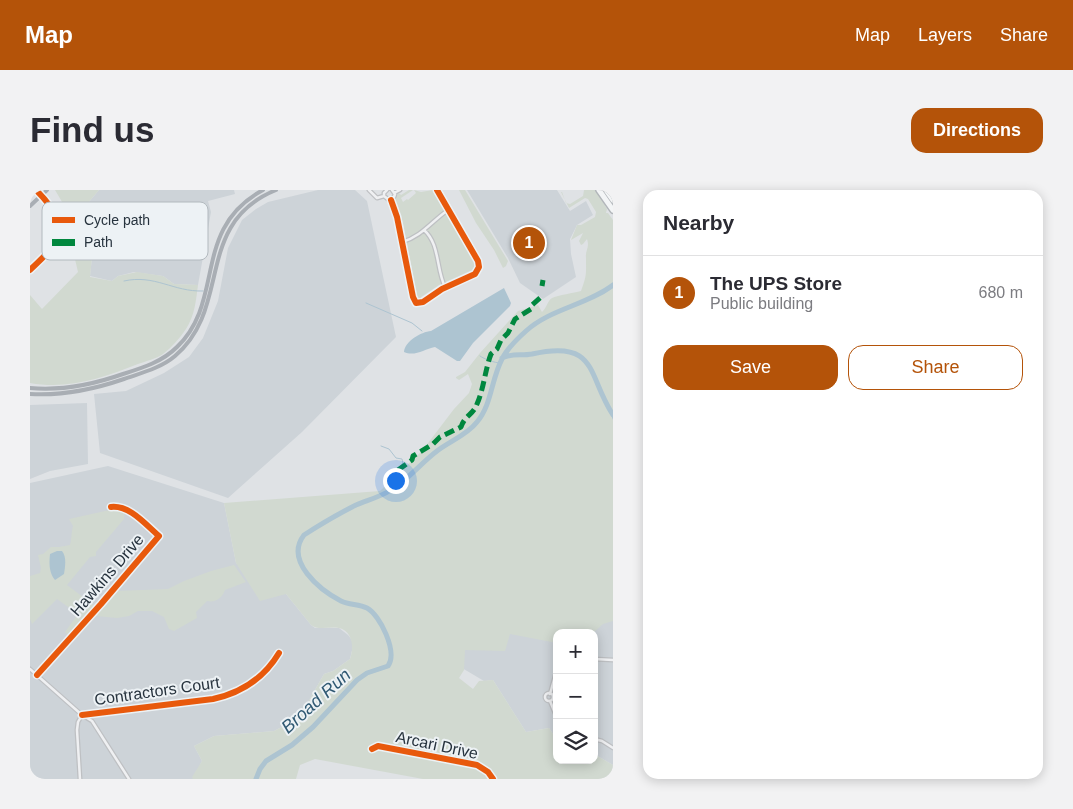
<!DOCTYPE html>
<html lang="en">
<head>
<meta charset="utf-8">
<style>
  :root { --surface:#fff; --page:#f2f2f3; --text:#2b2b33; --muted:#7c7c81; --line:#e1e1e2; --accent:#b45309 }
  body { margin:0; font-family:Helvetica,sans-serif; background:var(--page); color:var(--text) }
  .controls { position:absolute; right:15px; bottom:15px; display:grid; overflow:hidden; border-radius:10px; box-shadow:0 2px 12px #0003 }
  .controls button { width:45px; height:45px; display:grid; place-items:center; padding:0; border:0; border-bottom:1px solid var(--line); background:var(--surface); color:var(--text); font:25px sans-serif }
  .you { position:absolute; left:365px; top:290px; width:18px; height:18px; margin:-12px; border:4px solid #fff; border-radius:50%; background:#1a73e8; box-shadow:0 0 0 8px #1a73e833 }
  .badge { display:grid; place-items:center; width:32px; height:32px; border-radius:50%; background:var(--accent); color:#fff; font-size:16px; font-weight:700 }
  .pin { position:absolute; translate:-50% -50%; border:2px solid #fff; box-shadow:0 1px 5px #0006 }
  .list { margin:0; padding:0; list-style:none }
  h2 { display:flex; justify-content:space-between; align-items:center; height:65px; margin:0; padding:0 20px; font-size:21px }
  h2 small { font-size:16px; font-weight:400; color:var(--muted) }
  .list li { display:grid; grid-template-columns:32px 1fr auto; gap:15px; align-items:center; box-sizing:border-box; height:75px; padding:0 20px; border-top:1px solid var(--line) }
  .list b { display:block; font-size:19px; white-space:nowrap }
  .list p { margin:0; font-size:16px; white-space:nowrap; color:var(--muted) }
  .list em { font-size:16px; font-style:normal; color:var(--muted) }
  .actions { display:flex; gap:10px; padding:15px 20px }
  .actions a { flex:1; padding:11px 0; border:1px solid var(--accent); border-radius:15px; text-align:center; font-size:18px; color:var(--accent) }
  .actions .main { background:var(--accent); color:#fff }
  .icon { flex:none; width:28px; height:28px; fill:none; stroke:currentColor; stroke-width:2; stroke-linecap:round; stroke-linejoin:round }
  .map { position:relative; flex:none; width:583px; height:589px; overflow:hidden; border-radius:15px }
  header { display:flex; align-items:center; gap:30px; box-sizing:border-box; height:70px; padding:0 25px; background:var(--accent); color:#fff }
  header strong { font-size:24px }
  nav { display:flex; gap:28px; margin-inline-start:auto; font-size:18px }
  .intro { display:flex; align-items:center; justify-content:space-between; box-sizing:border-box; height:120px; padding:0 30px }
  h1 { margin:0; font-size:35px }
  .button { padding:12px 22px; border-radius:15px; background:var(--accent); color:#fff; font-size:18px; font-weight:700 }
  main { display:flex; gap:30px; padding:0 30px }
  aside { flex:1; background:var(--surface); border-radius:15px; box-shadow:0 2px 12px #0003 }
  .map>svg:first-child { display:block }
  .built { fill:#cdd3d8 }
  .green { fill:#d1d9d0 }
  .water { fill:#adc4d1 }
  .lines { fill:none; stroke-linecap:round; stroke-linejoin:round }
  .stream { stroke:#adc4d1; stroke-width:1 }
  .river { stroke:#adc4d1; stroke-width:5 }
  .street-casing { stroke:#bec0c3; stroke-width:5 }
  .highway-casing { stroke:#b2b6ba; stroke-width:8 }
  .street { stroke:#eff0f2; stroke-width:2.5 }
  .secondary { stroke:#a9aeb4; stroke-width:4 }
  .highway { stroke:#f3f5f6; stroke-width:5 }
  .quiet { stroke:#00873e; stroke-width:5; stroke-dasharray:10 5; stroke-linecap:butt }
  .cycleway-casing { stroke:#edf2f5; stroke-width:9 }
  .cycleway { stroke:#e8590c; stroke-width:6 }
  .labels { text-anchor:middle; dominant-baseline:central; stroke-width:4; stroke-linejoin:round; paint-order:stroke }
  .street-label { font-size:16px; fill:#27333e; stroke:#edf2f5 }
  .water-label { font-size:18px; font-style:italic; fill:#305973; stroke:#edf2f5 }
  .key { fill:#edf2f5; stroke:#b2b9be; stroke-width:1 }
  .key-label { font-size:14px; fill:#27333e }
</style>
</head>
<body>
<header>
<strong>Map</strong>
<nav><a>Map</a><a>Layers</a><a>Share</a></nav>
</header>
<div class="intro"><h1>Find us</h1><a class="button">Directions</a></div>
<main>
<div class="map">
<svg width="583" height="589" viewBox="0 0 583 589">
  <rect width="100%" height="100%" fill="#dfe2e5"/>
  <!-- built -->
  <path class="built" d="M69 0H204L205 4 178 11 181 22 168 95 144 94 133 86 104 82 88 86 82 91 60 86 63 58 58 13Z
    M288 0H325L337 11 366 147 272 242 198 308 70 263 64 204 96 201 134 183 159 167 173 148 188 111 198 58 212 30 226 19 238 12Z
    M437 0H527L540 21 556 11 563 25 547 35 540 49 541 64 546 87 513 109 490 93 478 68Z
    M57 213 58 274 20 281 0 289V215Z
    M78 276 194 313 206 373 256 404 281 435 285 438H309L318 445 322 450 323 456 320 469 303 481 294 484 269 528 244 541 184 546 164 556 172 571 163 589H0V293Z
    M583 427V575L564 564V443H527V550L519 538 496 542 463 490 454 491 427 475V450L474 434Z"/>
  <!-- green -->
  <path class="green" d="M25 0H69L58 13 63 58 60 87 82 91 88 86 107 82 133 86 144 94 168 95C166 110 165 125 156 139 150 148 142 157 133 164 126 169 116 171 108 174 73 188 38 200 0 193V105L12 119 48 82 44 65 37 51 40 35 38 22Z
    M379 0H383L371 8 373 12 377 9 378 10 386 3 384 0 391 2 403 0 448 76 444 82 442 80 409 95 391 107 392 110 387 111 385 107 387 106 373 33 367 14H364C363 10 366 5 369 3L371 5Z
    M429 0H435L478 71 476 76 473 78 464 60 446 33Z
    M554 0H566L577 19 576 23H578L583 30V431L573 434 563 443H527V453L480 444 475 461 435 460 434 480 429 488 443 499 449 491 463 490 496 542 519 538 527 550V570H564V564L583 575V589H393L285 569 270 575 266 589H163L162 587 172 571 164 556 184 546 244 541 269 528 294 484 303 481 320 469C324 458 323 441 309 438 299 436 289 441 281 435L256 404 230 411 206 373 194 313 350 301 392 261 424 219 439 203 442 194 438 184 429 190 426 188V187L435 182 450 163 488 121 508 115 512 122C517 118 517 111 522 108 528 105 544 103 551 101 557 84 556 85 556 68 555 60 560 58 557 49L553 54 551 55 549 51 553 43 541 50 547 35H551L565 27 566 22 558 9 555 8 539 18 531 2H532L536 13 540 14 553 6Z
    M84 319H91L95 322 94 329 66 362V366L60 367 37 395 65 416 39 446 35 442 48 424 27 409 2 434 0 429V386L10 383 11 378 8 365 13 364 21 357H29L40 355C42 348 41 343 43 336L39 329Z
    M204 375 216 392 195 400C192 408 186 413 177 411L166 422 167 428 144 441 139 439 134 427 122 421H108L99 426 87 428 66 426 86 401 138 399 154 391 181 381Z"/>
  <!-- water -->
  <path class="water" d="M474 98 481 113 480 116 443 153 430 171H427L405 157C394 159 385 167 374 162 375 151 391 142 401 141Z
    M27 361H32C37 367 35 377 34 384L25 390C19 383 19 373 20 364Z"/>
  <g class="lines">
    <!-- stream -->
    <path class="stream" d="M94 91C125 84 143 102 173 101
      M336 113 382 133 392 141
      M450 166C454 169 465 173 470 173
      M582 224 583 229
      M351 256 359 259 366 268 372 269 373 273 369 277 374 291"/>
    <!-- river -->
    <path class="river" d="M472 168C481 163 492 166 502 164 568 149 557 185 583 225
      M226 589 230 579 236 571 262 555 283 537 327 490 337 483 358 476C368 462 350 425 337 418 329 414 319 415 311 411 290 400 254 371 274 345 291 334 308 324 326 315 338 310 350 307 361 300 378 290 391 273 407 261 420 251 437 245 447 232 462 214 461 190 472 169 477 159 487 149 496 141 520 119 557 115 583 95"/>
    <!-- street casing -->
    <g class="street-casing">
      <path id="street" d="M339 0 347 8 354 6
        M357 0 354 3V6L359 10 364 7 365 4 362 0
        M364 3 370 0
        M361 10 367 27 383 107 386 113 393 112 412 99 445 84 449 77 448 71 407 0
        M394 40C410 54 406 79 415 97
        M372 52C391 47 402 31 418 20
        M0 80C7 73 15 66 22 58 39 37 21 15 6 0
        M564 469 583 470
        M0 479 52 525 62 531 99 589
        M7 485 71 414 129 346C115 334 100 315 81 317
        M515 507a4 4 0 1 1 8 0a4 4 0 1 1-8 0Z
        M520 504 527 479
        M520 511 527 528
        M52 525 183 509C211 503 234 488 249 463
        M564 549 572 551 583 558
        M342 559 348 556 447 575 458 582 463 589
        M50 589 47 540 48 532 52 525"/>
    </g>
    <!-- highway casing -->
    <g class="highway-casing">
      <path id="highway" d="M569 0 583 20
        M576 0 583 10"/>
    </g>
    <!-- street -->
    <use href="#street" class="street"/>
    <!-- secondary -->
    <path class="secondary" d="M0 5 5 0
      M0 16 17 0
      M0 198C33 201 62 195 93 184 112 178 132 172 147 157 196 110 161 39 233 0
      M0 204C33 206 62 200 94 189 111 183 131 178 145 166 203 117 163 34 246 0"/>
    <!-- highway -->
    <use href="#highway" class="highway"/>
    <!-- quiet -->
    <path class="quiet" d="M512 96 513 90
      M368 280 382 270 383 266 403 254 410 247 431 237C435 225 443 225 447 214 454 198 455 180 461 164L467 159 471 150 478 143 485 129 501 119 502 115 511 107 510 104"/>
    <!-- cycleway casing -->
    <g class="cycleway-casing">
      <path id="cycleway" d="M361 10 367 27 383 107 386 113 393 112 412 99 445 84 449 77 448 71 407 0
        M0 80C7 73 15 66 22 58 39 37 21 15 6 0
        M7 485 71 414 129 346C115 334 100 315 81 317
        M52 525 183 509C211 503 234 488 249 463
        M342 559 348 556 447 575 458 582 463 589"/>
    </g>
    <!-- cycleway -->
    <use href="#cycleway" class="cycleway"/>
  </g>
  <g class="labels">
    <!-- street labels -->
    <g class="street-label">
      <text transform="translate(77 385) rotate(-49)">Hawkins Drive</text>
      <text transform="translate(127 501) rotate(-8)">Contractors Court</text>
      <text transform="translate(407 555) rotate(12)">Arcari Drive</text>
    </g>
    <!-- water labels -->
    <g class="water-label">
      <text transform="translate(286 511) rotate(-42)">Broad Run</text>
    </g>
  </g>
  <!-- legend -->
  <rect x="12" y="12" width="166" height="58" rx="8" class="key"/>
  <rect x="22" y="27" width="23" height="6" fill="#e8590c"/>
  <rect x="22" y="49" width="23" height="7" fill="#00873e"/>
  <g class="key-label">
    <text x="54" y="35">Cycle path</text>
    <text x="54" y="57">Path</text>
  </g>
</svg>
<div class="controls">
<button>+</button>
<button>−</button>
<button><svg class="icon" aria-label="layers" viewBox="0 0 24 24"><path d="M12 4l9 5-9 5-9-5zM3 14l9 5 9-5"/></svg></button>
</div>
<div class="you"></div>
<div class="pin badge" style="left:499px;top:53px">1</div>
</div>
<aside>
<h2>Nearby<small></small></h2>
<ul class="list">
<li><span class="badge">1</span><div><b>The UPS Store</b><p>Public building</p></div><em>680 m</em></li>
</ul>
<div class="actions"><a class="main">Save</a><a>Share</a></div>
</aside>
</main>
</body>
</html>
